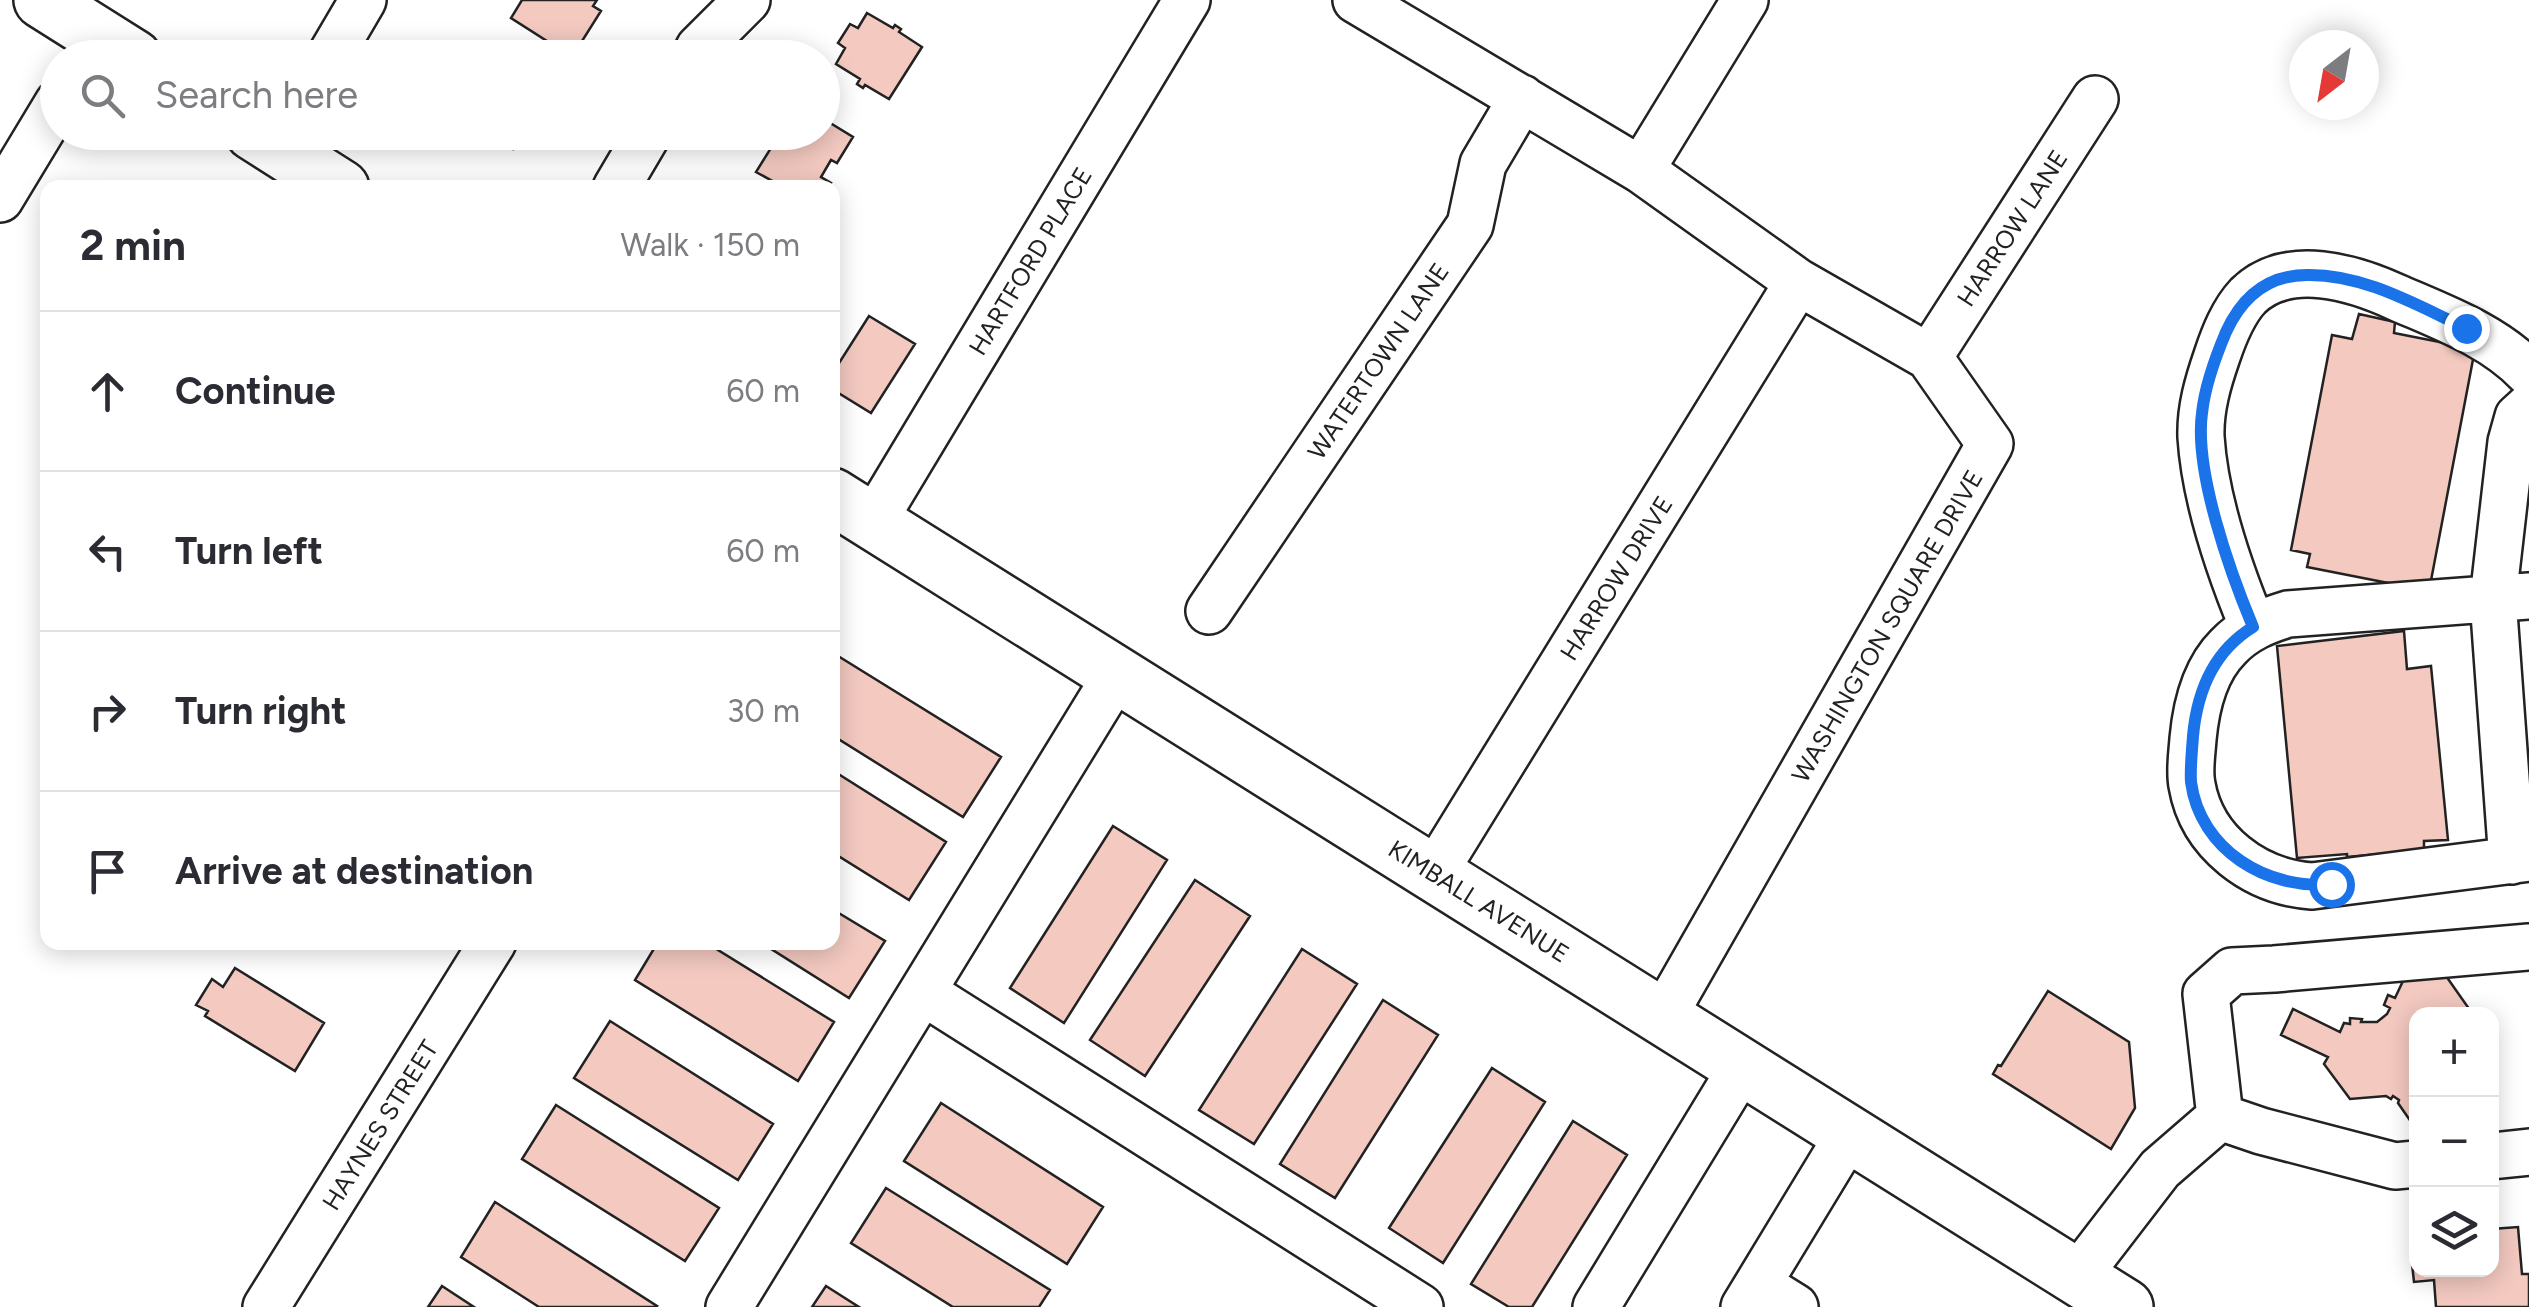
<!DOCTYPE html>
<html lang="en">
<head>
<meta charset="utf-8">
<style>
  :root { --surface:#fff; --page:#f2f2f3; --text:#2b2b33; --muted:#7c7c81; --line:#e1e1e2 }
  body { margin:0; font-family:Figtree,sans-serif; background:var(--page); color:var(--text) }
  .controls { position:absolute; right:30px; bottom:30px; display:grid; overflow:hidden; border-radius:20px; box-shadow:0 5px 25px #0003 }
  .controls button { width:90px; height:90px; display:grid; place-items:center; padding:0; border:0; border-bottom:2px solid var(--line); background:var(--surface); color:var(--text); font:50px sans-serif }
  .compass { position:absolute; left:2289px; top:30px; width:90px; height:90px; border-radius:50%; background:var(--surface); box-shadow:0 5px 25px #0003; rotate:211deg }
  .stop { position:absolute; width:30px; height:30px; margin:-22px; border:8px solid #1a73e8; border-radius:50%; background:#fff }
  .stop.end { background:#1a73e8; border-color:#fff; box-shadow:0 2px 10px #0008 }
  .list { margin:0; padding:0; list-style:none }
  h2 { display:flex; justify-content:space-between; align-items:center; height:130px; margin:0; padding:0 40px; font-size:42px }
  h2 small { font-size:32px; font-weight:400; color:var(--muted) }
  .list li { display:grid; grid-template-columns:65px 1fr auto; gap:30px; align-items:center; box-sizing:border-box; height:160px; padding:0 40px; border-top:2px solid var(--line) }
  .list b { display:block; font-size:38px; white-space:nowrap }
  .list em { font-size:32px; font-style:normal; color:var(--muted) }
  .icon { flex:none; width:55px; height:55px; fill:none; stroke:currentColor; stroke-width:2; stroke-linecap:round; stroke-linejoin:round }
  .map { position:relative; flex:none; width:2529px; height:1307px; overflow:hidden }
  .search { position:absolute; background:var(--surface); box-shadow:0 5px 25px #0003; left:40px; top:40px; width:800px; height:110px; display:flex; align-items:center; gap:25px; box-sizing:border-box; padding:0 35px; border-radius:55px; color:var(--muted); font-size:38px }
  .panel { position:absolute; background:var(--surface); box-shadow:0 5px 25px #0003; left:40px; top:180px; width:800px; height:770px; border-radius:20px }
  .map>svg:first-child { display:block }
  .building { fill:#f3c9c0; stroke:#222; stroke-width:2.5 }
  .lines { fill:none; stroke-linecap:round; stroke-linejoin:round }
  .minor-casing { stroke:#222; stroke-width:50 }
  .major-casing { stroke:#222; stroke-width:60 }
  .minor { stroke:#fff; stroke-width:45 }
  .major { stroke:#fff; stroke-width:55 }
  .route { stroke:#1a73e8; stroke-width:12 }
  .labels { text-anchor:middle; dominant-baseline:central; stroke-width:8; stroke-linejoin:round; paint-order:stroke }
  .street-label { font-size:25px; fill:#222; stroke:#fff }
</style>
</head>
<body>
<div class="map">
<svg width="2529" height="1307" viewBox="0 0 2529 1307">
  <rect width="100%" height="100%" fill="#fff"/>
  <!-- building -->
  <path class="building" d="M522 0H597L593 6 601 11 572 57 511 18Z
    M867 13 893 28 895 25 901 29 899 32 922 47 889 99 865 85 863 88 857 84 860 79 836 64 845 48 838 43 850 24 858 28Z
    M822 118 853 137 837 163 831 160 821 177 831 183 828 188H774L776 183 756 172 771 148 764 144 771 132H822Z
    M486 132H524L513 149Z
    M2359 314 2395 322 2394 333 2475 349 2429 591 2307 567 2310 554 2291 550 2332 335 2352 339Z
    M869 316 915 344 871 413 832 389V374Z
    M2404 631 2407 669 2431 666 2448 840 2424 841V850L2347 857V854L2297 858 2277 646Z
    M838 656 1001 757 963 817 832 735V664Z
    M832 770 946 842 909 900 832 852Z
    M1113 826 1167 860 1064 1023 1010 988Z
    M1195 880 1250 916 1145 1076 1090 1040Z
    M832 909 885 941 849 998 760 942H832Z
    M658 942H705L834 1022 798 1081 635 980Z
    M1302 949 1357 984 1254 1144 1199 1110Z
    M235 968 324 1023 295 1071 205 1016 208 1011 196 1005 212 979 223 987Z
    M2446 976 2472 1013 2416 1014V1129L2398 1103 2399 1100 2393 1096 2391 1099 2386 1096 2350 1099 2324 1064 2328 1057 2281 1035 2293 1009 2340 1032 2344 1023 2350 1024V1018L2362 1019 2361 1022H2377L2387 1014 2390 1008 2384 1005 2388 995 2395 998 2403 981Z
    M2048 991 2129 1042 2135 1108 2111 1149 1993 1074 1998 1065 2001 1066Z
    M1383 1000 1438 1035 1335 1198 1280 1164Z
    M610 1021 773 1124 738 1180 574 1078Z
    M1492 1068 1545 1102 1443 1263 1389 1228Z
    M941 1103 1103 1207 1067 1264 904 1161Z
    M556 1105 719 1208 685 1261 522 1159Z
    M1573 1121 1627 1155 1532 1307H1509L1471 1284Z
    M886 1188 1050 1290 1039 1307H953L851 1243Z
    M495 1202 657 1306 656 1307H539L461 1257Z
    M2518 1227 2522 1274H2529V1307H2436L2434 1280 2414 1282 2411 1255H2416V1270H2492V1229Z
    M442 1286 474 1307H428Z
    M826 1286 859 1307H812Z"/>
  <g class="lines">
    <!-- minor casing -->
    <g class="minor-casing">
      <path id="minor" d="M1356 0 1641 170 1798 282 1929 357 1990 444 1663 1017
        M329 58 363 0
        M694 58 699 48 747 0
        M1641 170 1745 0
        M616 188 649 132
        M0 199 58 103
        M1929 357 2095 99
        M873 522 1187 0
        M2529 596 2288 614C2265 621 2245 629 2228 647 2204 671 2196 706 2193 739 2192 754 2189 771 2192 785 2202 843 2255 882 2312 886L2529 858
        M1209 611 1470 225 1483 164 1522 98
        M2253 627C2229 569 2205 500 2201 437 2200 409 2208 382 2217 356 2224 335 2233 312 2248 296 2288 257 2355 278 2398 298 2444 318 2494 336 2529 373
        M2512 861 2493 599 2511 442 2518 417 2529 407
        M1434 873 1798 282
        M923 992 1420 1307
        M2492 1156 2529 1152
        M2416 1164 2395 1166 2261 1131 2220 1117 2206 994 2232 971 2274 969 2529 947
        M2077 1277 2160 1169 2220 1117
        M1758 1284 1795 1307
        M266 1307 493 942
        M729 1307 1117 674
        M1596 1307 1742 1067
        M1744 1307 1849 1134"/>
    </g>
    <!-- major casing -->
    <g class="major-casing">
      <path id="major" d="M42 0 134 58
        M253 132 341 188
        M832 496 2125 1307"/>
    </g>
    <!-- minor -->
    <use href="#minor" class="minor"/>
    <!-- major -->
    <use href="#major" class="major"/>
  </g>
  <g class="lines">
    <!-- route -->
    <path class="route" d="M2331 884C2267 890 2200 850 2191 782 2190 768 2192 751 2193 736 2197 692 2214 651 2253 627 2230 572 2194 471 2202 413 2205 385 2215 358 2226 332 2242 297 2267 275 2307 275 2364 274 2416 305 2466 328"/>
  </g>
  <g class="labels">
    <!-- street labels -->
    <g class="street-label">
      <text transform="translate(2012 228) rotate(-57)">HARROW LANE</text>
      <text transform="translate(1030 261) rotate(-59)">HARTFORD PLACE</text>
      <text transform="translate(1378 361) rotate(-56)">WATERTOWN LANE</text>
      <text transform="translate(1616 578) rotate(-58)">HARROW DRIVE</text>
      <text transform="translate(1887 626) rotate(-60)">WASHINGTON SQUARE DRIVE</text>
      <text transform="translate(1479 901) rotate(32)">KIMBALL AVENUE</text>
      <text transform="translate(380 1125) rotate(-58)">HAYNES STREET</text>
    </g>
  </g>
</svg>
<div class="controls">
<button>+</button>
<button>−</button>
<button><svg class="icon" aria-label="layers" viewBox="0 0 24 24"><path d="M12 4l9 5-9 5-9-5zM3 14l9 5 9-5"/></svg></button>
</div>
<svg class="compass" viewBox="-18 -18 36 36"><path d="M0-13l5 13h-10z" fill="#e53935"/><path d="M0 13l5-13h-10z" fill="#7c7c81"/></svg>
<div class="stop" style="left:2331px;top:884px"></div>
<div class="stop end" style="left:2466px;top:328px"></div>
<div class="search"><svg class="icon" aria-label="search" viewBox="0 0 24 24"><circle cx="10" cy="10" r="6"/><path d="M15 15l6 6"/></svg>Search here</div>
<section class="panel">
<h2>2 min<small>Walk · 150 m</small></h2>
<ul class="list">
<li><svg class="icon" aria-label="ahead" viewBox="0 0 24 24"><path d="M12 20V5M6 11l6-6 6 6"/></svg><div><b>Continue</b></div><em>60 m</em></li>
<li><svg class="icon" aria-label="left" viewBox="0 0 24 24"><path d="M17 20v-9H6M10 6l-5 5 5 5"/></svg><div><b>Turn left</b></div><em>60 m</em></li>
<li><svg class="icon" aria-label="right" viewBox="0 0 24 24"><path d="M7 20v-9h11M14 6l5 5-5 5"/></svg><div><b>Turn right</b></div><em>30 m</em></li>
<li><svg class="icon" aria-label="arrive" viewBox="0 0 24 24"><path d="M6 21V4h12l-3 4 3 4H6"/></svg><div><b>Arrive at destination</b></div></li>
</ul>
</section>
</div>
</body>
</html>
